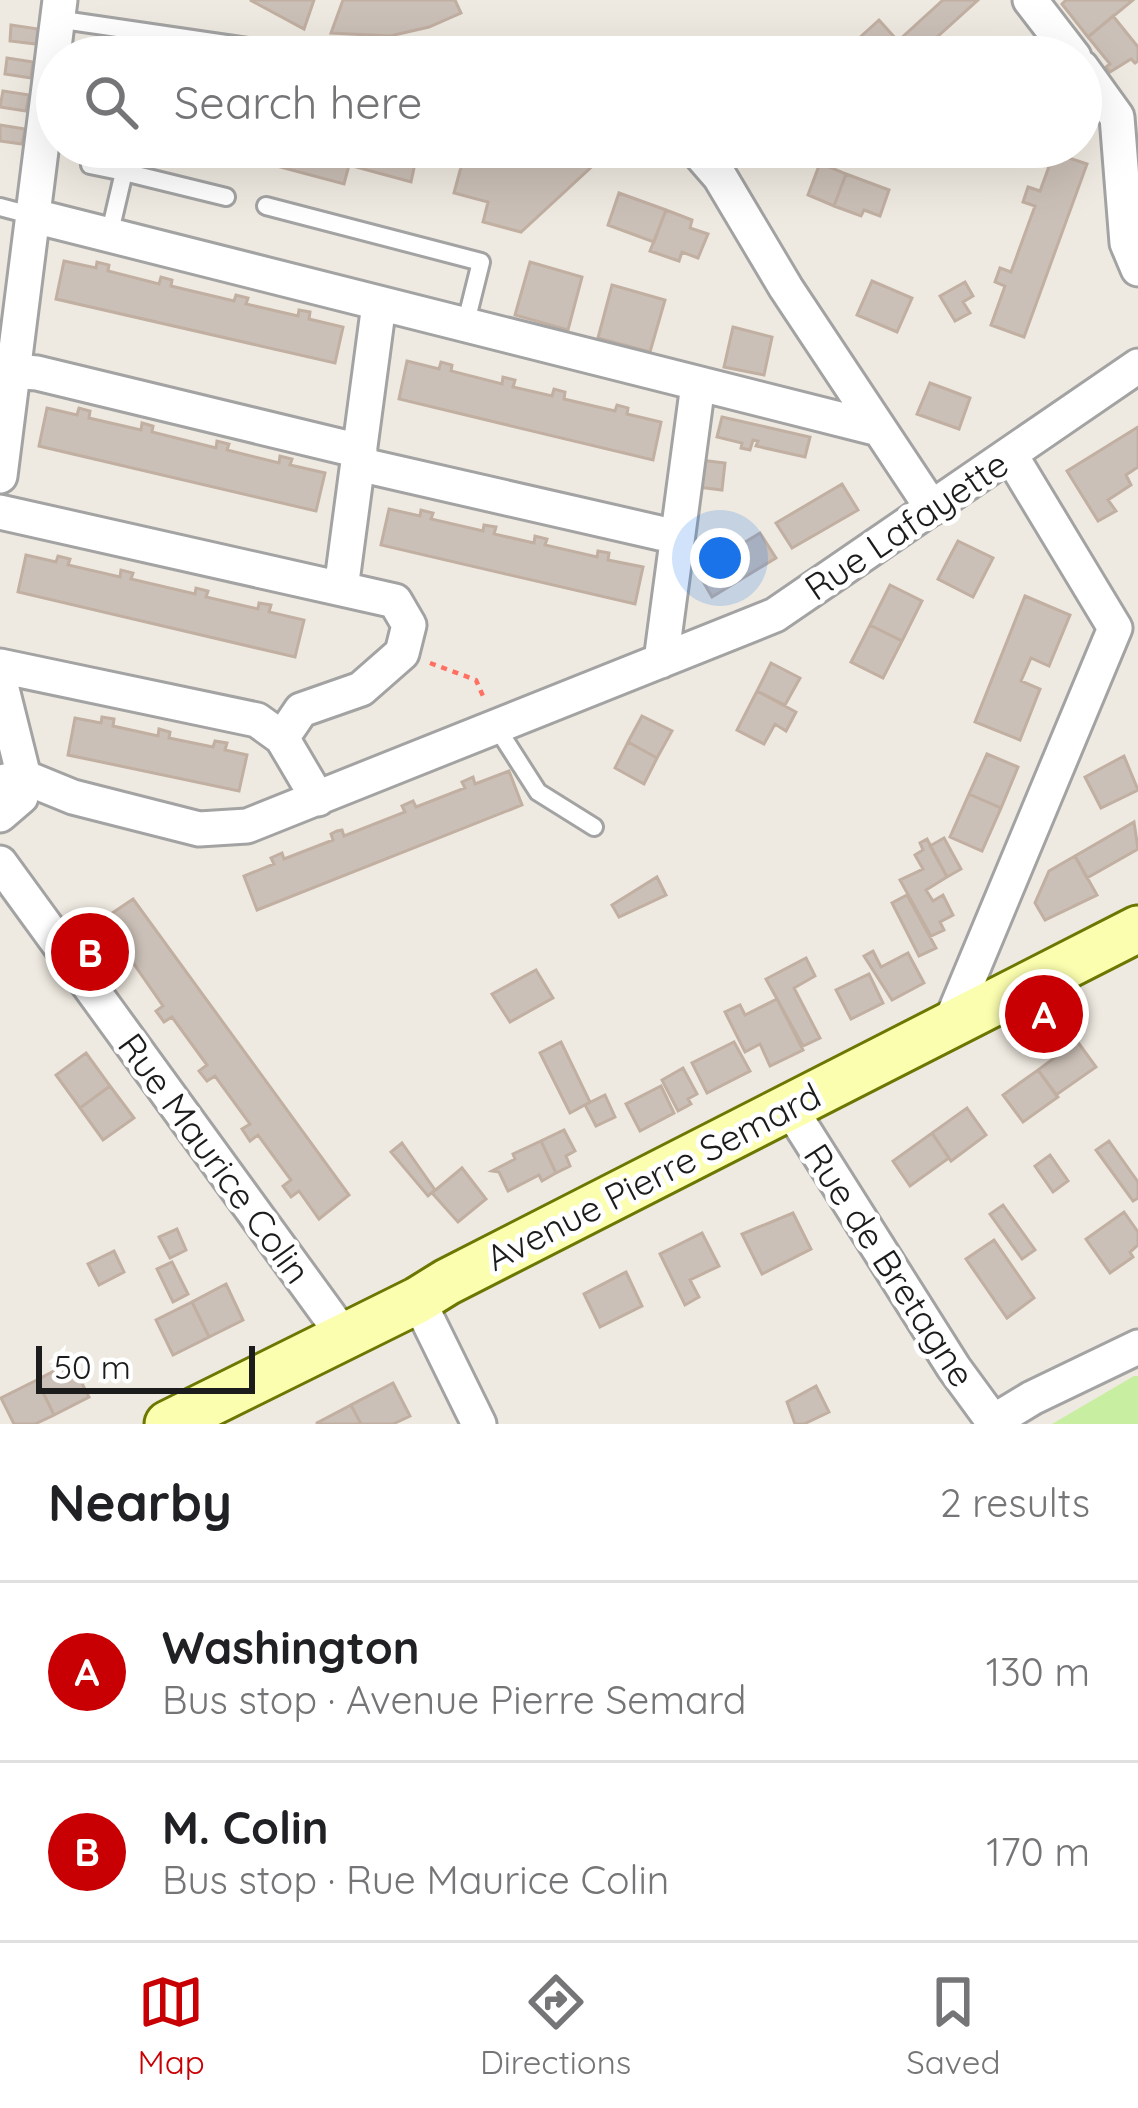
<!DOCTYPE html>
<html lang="en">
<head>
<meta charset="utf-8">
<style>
  :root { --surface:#fff; --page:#f6f6f6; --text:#202124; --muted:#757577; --line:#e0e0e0; --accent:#c90003 }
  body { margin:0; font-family:Quicksand,sans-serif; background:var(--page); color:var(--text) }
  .scale { position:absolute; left:36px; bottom:30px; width:219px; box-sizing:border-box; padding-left:12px; border:6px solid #1c1c1c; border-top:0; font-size:33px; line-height:42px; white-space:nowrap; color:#1c1c1c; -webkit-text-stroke:9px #fff; paint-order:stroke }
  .you { position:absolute; left:720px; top:558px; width:42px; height:42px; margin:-30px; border:9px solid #fff; border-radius:50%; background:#1a73e8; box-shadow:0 0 0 18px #1a73e833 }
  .badge { display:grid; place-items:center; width:78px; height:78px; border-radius:50%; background:var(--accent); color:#fff; font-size:39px; font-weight:700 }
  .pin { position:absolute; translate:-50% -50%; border:6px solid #fff; box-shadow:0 3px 12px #0006 }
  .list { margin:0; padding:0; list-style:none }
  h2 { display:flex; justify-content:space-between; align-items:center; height:156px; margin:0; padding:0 48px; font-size:51px }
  h2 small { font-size:39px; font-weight:400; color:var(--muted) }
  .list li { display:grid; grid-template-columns:78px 1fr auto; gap:36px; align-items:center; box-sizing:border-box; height:180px; padding:0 48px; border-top:3px solid var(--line) }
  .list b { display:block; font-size:45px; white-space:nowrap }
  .list p { margin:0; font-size:39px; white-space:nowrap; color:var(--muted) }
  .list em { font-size:39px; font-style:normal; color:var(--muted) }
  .icon { flex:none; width:66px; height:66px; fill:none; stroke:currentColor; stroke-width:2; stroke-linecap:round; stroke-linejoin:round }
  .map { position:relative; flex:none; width:1138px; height:1424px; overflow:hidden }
  .search { position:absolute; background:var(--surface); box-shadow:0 12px 48px #0002; left:36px; right:36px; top:36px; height:132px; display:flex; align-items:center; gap:30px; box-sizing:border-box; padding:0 42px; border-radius:66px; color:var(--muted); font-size:45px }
  .sheet { height:516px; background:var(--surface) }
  nav { display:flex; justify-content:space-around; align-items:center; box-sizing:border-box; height:168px; border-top:3px solid var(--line); background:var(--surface); font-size:33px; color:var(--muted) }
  nav a { display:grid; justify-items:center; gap:6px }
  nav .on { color:var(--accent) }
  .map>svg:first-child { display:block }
  .grass { fill:#c8eea2 }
  .building { fill:#cbc0b7; stroke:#c1afa2; stroke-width:3 }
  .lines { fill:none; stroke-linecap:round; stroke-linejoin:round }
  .lane-casing { stroke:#a3a3a3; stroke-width:22 }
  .street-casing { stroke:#a3a3a3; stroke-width:39 }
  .secondary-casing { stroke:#6b7700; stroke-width:51 }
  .path { stroke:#ff7062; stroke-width:4.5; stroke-dasharray:6 6; stroke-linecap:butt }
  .lane { stroke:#fff; stroke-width:16 }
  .street { stroke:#fff; stroke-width:33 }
  .secondary { stroke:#fbfeaf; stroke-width:45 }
  .labels { text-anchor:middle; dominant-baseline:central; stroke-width:10; stroke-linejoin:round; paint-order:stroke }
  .street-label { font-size:36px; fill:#1c1c1c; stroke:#fff }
</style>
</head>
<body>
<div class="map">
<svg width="1138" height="1424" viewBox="0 0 1138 1424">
  <rect width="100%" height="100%" fill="#efeae1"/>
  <!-- grass -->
  <path class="grass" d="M1134 1376H1138V1424H1052Z"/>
  <!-- building -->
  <path class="building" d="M250 0H314L304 29Z
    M343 0H455L461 13 429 27 390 36 331 33Z
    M943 0H978L936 38 953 57H891L886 52Z
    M1066 0H1133L1088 37 1062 4Z
    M1113 16 1138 47V61L1135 63 1131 59 1110 72 1106 67 1110 64 1088 37Z
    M879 20 897 40 874 57 858 39Z
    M11 25 38 29 36 44 10 41Z
    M7 58 33 62 31 78 5 74Z
    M3 91 29 95 26 111 0 107Z
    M0 125 25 129 22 144 0 141Z
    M225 147H336L353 152 354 147H613L521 232 483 222 488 202 454 193 461 167 417 154 411 182 349 165 344 184 224 152Z
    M1054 153 1087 164 1024 337 991 325 1005 286 995 282 1000 268 1011 272 1035 206 1023 202 1028 187 1040 191Z
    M820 163 846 174 834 206 808 195Z
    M846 174 889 190 880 216 864 210 861 216 834 206Z
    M619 193 666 210 654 242 608 225Z
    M666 210 692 220 690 228 708 234 698 258 682 252 679 261 650 251Z
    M64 261 96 268 97 262 109 265 108 271 159 284 161 277 172 280 171 286 234 301 236 295 248 298 246 304 298 316 299 310 310 312 309 319 343 327 335 363 56 299Z
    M530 262 582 277 568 330 515 315Z
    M872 281 912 298 897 332 857 315Z
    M965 282 973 296 963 302 970 313 955 321 940 296Z
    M612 285 665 300 650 352 598 338Z
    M733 327 772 337 764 375 724 367Z
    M407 361 439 369 441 362 452 365 451 371 502 384 503 377 515 380 513 387 552 396 554 389 565 392 564 399 615 411 617 405 628 408 627 414 661 422 653 460 399 399Z
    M930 383 970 398 959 429 917 414Z
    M47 408 77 415 79 408 90 411 89 418 141 430 142 423 153 426 152 432 216 448 217 441 229 444 227 450 279 463 280 456 292 459 290 465 325 473 316 511 39 446Z
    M722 417 810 437 805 457 756 446 758 441 753 440 750 450 741 448 742 443 717 437Z
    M1138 427V467L1126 475 1131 485 1108 500 1116 511 1098 521 1067 471Z
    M700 460 725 463 722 490 697 487Z
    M842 484 858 510 792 548 776 523Z
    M389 509 420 516 421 510 433 513 431 519 483 531 484 525 496 527 494 534 534 543 535 536 547 539 545 545 597 557 598 551 609 553 608 560 643 567 635 604 381 545Z
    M760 533 776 558 712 597 697 571Z
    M958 541 993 558 973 597 938 579Z
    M26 555 56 562 58 556 70 559 68 565 120 577 121 570 133 573 131 579 195 594 196 588 208 591 206 597 258 609 259 603 271 605 269 612 304 620 295 657 18 592Z
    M890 585 922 601 902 641 870 625Z
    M1025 596 1070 615 1049 666 1031 658 1021 681 1040 689 1020 740 975 722Z
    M870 625 902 641 883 678 851 662Z
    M771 663 800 678 785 705 757 691Z
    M757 691 796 712 786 731 775 724 764 744 737 730Z
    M642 716 672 731 657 758 628 742Z
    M102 717 114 719 113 726 158 736 159 729 170 732 169 738 213 747 215 741 227 743 225 750 247 755 239 791 68 755 75 718 101 723Z
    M628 742 657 758 644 784 615 768Z
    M987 754 1018 767 1001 808 969 794Z
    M1124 756 1138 790 1101 808 1085 777Z
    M509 771 522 805 257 910 244 876 274 864 271 858 282 853 284 859 333 840 331 834 337 831 342 830 344 836 405 812 402 806 413 801 416 807 465 788 462 782 473 777 475 784Z
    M969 794 1001 808 982 851 950 837Z
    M1134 822 1138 849 1087 878 1075 856Z
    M944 838 961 869 947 877 930 846Z
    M927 839 947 877 926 890 933 901 943 895 953 915 940 922 944 930 931 936 900 880 923 869 915 855 923 850 920 843Z
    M1075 856 1097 895 1045 920 1035 903 1049 871Z
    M657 877 666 895 619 917 612 905Z
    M907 895 936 948 919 956 892 903Z
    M133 899 349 1195 319 1219 299 1191 291 1197 283 1186 291 1180 258 1135 250 1141 242 1129 250 1124 215 1076 207 1081 199 1071 207 1065 172 1017 164 1022 156 1011 163 1006 129 957 121 962 112 951 120 945 102 920Z
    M873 951 881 967 908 953 924 983 892 1000 864 956Z
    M806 958 815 976 794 988 820 1038 803 1046 766 979Z
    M536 970 553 998 510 1022 492 994Z
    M869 974 883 1003 851 1019 836 990Z
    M777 999 803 1050 770 1066 760 1044 745 1052 725 1012 740 1005 745 1015Z
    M1077 1041 1096 1067 1056 1095 1038 1070Z
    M561 1042 590 1102 570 1113 540 1053Z
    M734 1042 750 1071 707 1093 692 1063Z
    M86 1053 110 1086 80 1108 56 1075Z
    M683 1068 697 1094 688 1099 691 1104 678 1111 662 1080Z
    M1038 1070 1058 1097 1023 1122 1003 1095Z
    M110 1086 134 1118 103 1140 80 1108Z
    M661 1086 674 1113 640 1131 626 1104Z
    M605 1095 615 1117 596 1126 585 1105Z
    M967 1108 986 1135 951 1161 932 1133Z
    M564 1130 575 1151 566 1156 570 1166 556 1173 541 1141Z
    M932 1133 949 1158 910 1186 893 1161Z
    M541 1141 556 1173 542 1181 539 1175 508 1191 499 1172 492 1171 515 1159 513 1154Z
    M1109 1141 1138 1182V1198L1133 1201 1096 1150Z
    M402 1143 435 1190 428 1196 391 1152Z
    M1050 1155 1068 1181 1053 1192 1035 1166Z
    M462 1168 486 1199 458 1222 432 1193Z
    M1003 1205 1035 1250 1022 1259 990 1214Z
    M1124 1212 1138 1232V1245L1130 1252 1133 1257 1110 1273 1086 1239Z
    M793 1213 811 1249 762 1274 742 1234Z
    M177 1229 186 1250 170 1258 159 1237Z
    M702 1233 719 1266 690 1280 699 1297 685 1305 660 1254Z
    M994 1240 1034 1298 1007 1318 966 1259Z
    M114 1251 124 1272 99 1285 88 1264Z
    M172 1262 188 1294 173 1302 157 1269Z
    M626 1272 642 1306 600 1327 584 1294Z
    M226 1284 243 1320 209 1337 192 1302Z
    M192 1302 209 1337 173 1355 156 1320Z
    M71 1362 89 1397 54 1415 37 1380Z
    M37 1380 54 1415 35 1424H14L1 1398Z
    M393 1383 410 1416 393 1424H361L351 1405Z
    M816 1386 829 1412 804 1424H795L787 1402Z
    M351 1405 361 1424H317V1423Z"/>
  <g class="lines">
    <!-- lane casing -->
    <g class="lane-casing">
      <path id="lane" d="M56 19 316 57
        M90 165 124 172
        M266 206 481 262 465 326
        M0 207 34 216
        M109 236 124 172 226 197
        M497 728 538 792 594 827"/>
    </g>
    <!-- street casing -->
    <g class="street-casing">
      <path id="street" d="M1030 0 1074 57
        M1081 67 1117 117 1127 243 1138 269
        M694 147 720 177 786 288 932 508
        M34 216 879 429
        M13 371 37 373 360 451
        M358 464 677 537
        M0 476 60 0
        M0 512 395 601 409 625 402 653 361 689 301 710 282 738
        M341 589 379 304
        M661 661 698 384
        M0 666 257 720 282 738 318 799
        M0 681 24 777 21 797 0 815
        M0 782 24 777 73 797 199 829 247 826 775 615 1138 366
        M0 863 344 1336
        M949 1026 1115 628 1010 454
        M788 1105 954 1368 995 1424
        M418 1300 479 1424
        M994 1421 1032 1398 1138 1347"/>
    </g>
    <!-- secondary casing -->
    <g class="secondary-casing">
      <path id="secondary" d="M168 1424 418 1300 447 1282 1138 929"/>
    </g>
    <!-- path -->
    <path class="path" d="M430 663 476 680 483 696"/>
    <!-- lane -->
    <use href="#lane" class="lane"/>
    <!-- street -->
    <use href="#street" class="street"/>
    <!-- secondary -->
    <use href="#secondary" class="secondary"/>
  </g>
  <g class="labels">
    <!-- street labels -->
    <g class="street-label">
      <text transform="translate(906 525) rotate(-34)">Rue Lafayette</text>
      <text transform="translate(215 1158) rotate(54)">Rue Maurice Colin</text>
      <text transform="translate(653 1176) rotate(-27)">Avenue Pierre Semard</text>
      <text transform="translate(890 1265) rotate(57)">Rue de Bretagne</text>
    </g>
  </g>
</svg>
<div class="scale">50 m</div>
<div class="you"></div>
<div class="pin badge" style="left:1044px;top:1014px">A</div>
<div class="pin badge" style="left:90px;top:952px">B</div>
<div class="search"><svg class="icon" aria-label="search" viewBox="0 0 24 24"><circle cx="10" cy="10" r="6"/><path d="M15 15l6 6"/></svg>Search here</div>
</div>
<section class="sheet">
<h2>Nearby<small>2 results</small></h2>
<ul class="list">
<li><span class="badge">A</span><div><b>Washington</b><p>Bus stop · Avenue Pierre Semard</p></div><em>130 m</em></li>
<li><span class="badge">B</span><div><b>M. Colin</b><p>Bus stop · Rue Maurice Colin</p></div><em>170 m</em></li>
</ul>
</section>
<nav>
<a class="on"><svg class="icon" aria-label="map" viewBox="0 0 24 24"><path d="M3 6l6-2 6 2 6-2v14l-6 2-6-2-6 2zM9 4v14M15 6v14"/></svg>Map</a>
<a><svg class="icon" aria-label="directions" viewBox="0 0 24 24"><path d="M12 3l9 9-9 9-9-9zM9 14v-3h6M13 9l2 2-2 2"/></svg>Directions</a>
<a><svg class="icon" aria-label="saved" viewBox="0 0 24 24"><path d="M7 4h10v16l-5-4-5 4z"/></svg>Saved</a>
</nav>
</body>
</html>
